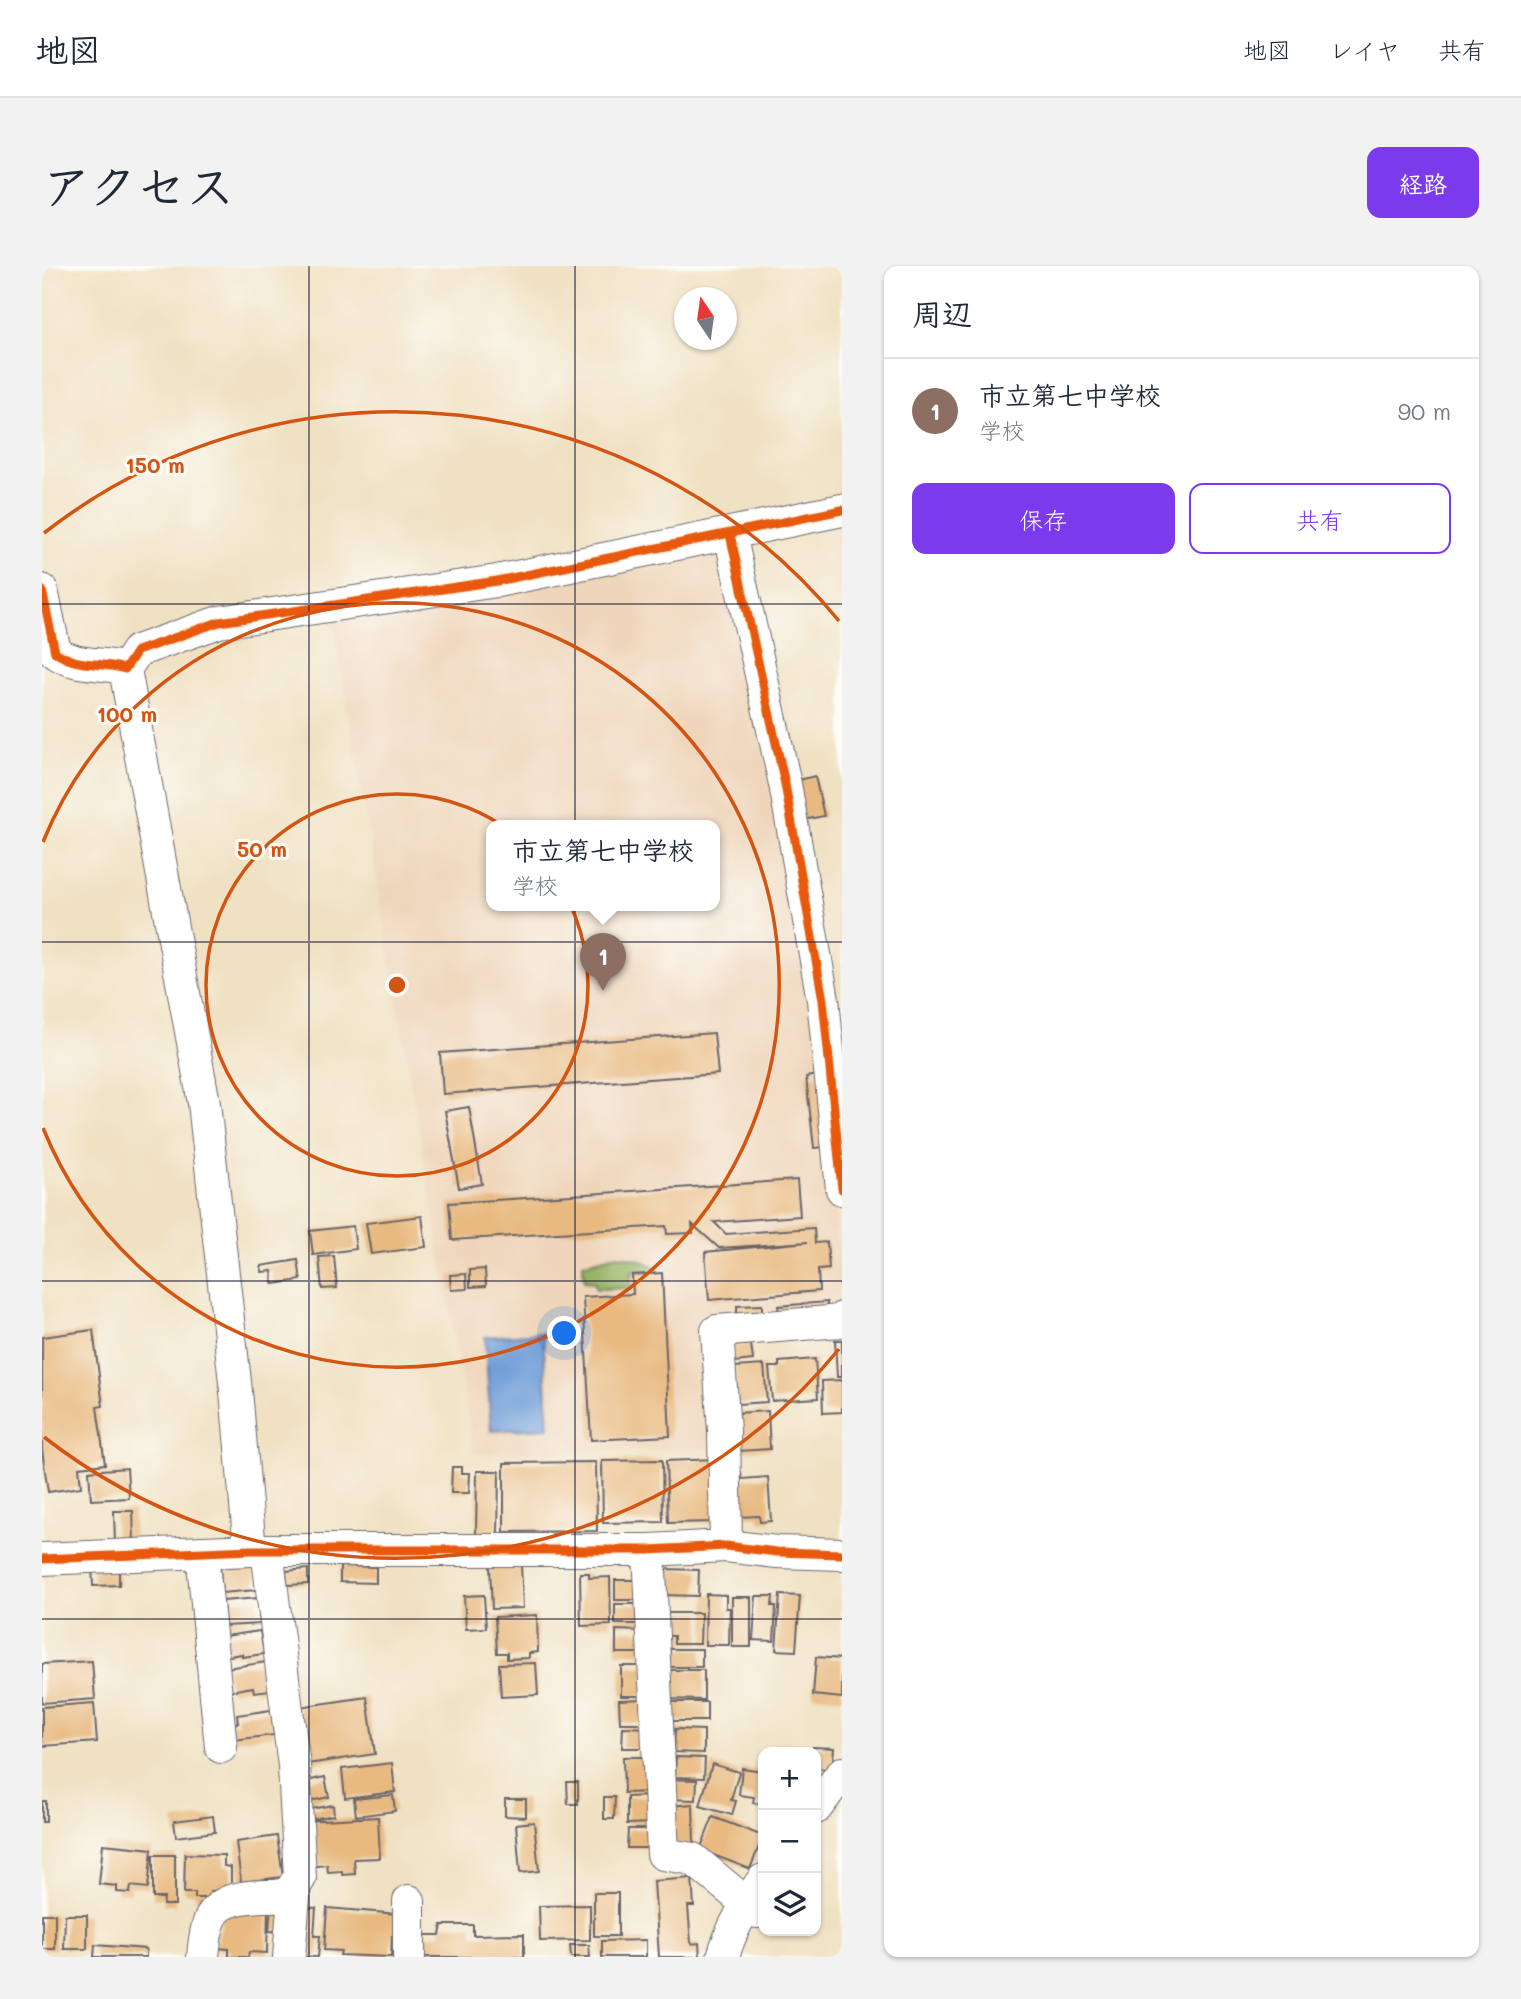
<!DOCTYPE html>
<html lang="ja">
<head>
<meta charset="utf-8">
<style>
  :root { --surface:#fff; --page:#f2f2f3; --text:#1f2937; --muted:#747a83; --line:#e0e1e3; --accent:#7c3aed }
  body { margin:0; font-family:Mali,"Klee One",sans-serif; background:var(--page); color:var(--text) }
  .controls { position:absolute; right:21px; bottom:21px; display:grid; overflow:hidden; border-radius:14px; box-shadow:0 2px 5px #0004 }
  .controls button { width:63px; height:63px; display:grid; place-items:center; padding:0; border:0; border-bottom:2px solid var(--line); background:var(--surface); color:var(--text); font:35px sans-serif }
  .compass { position:absolute; left:632px; top:21px; width:63px; height:63px; border-radius:50%; background:var(--surface); box-shadow:0 2px 5px #0004; rotate:347deg }
  .you { position:absolute; left:523px; top:1068px; width:24px; height:24px; margin:-18px; border:5px solid #fff; border-radius:50%; background:#1a73e8; box-shadow:0 0 0 10px #1a73e833 }
  .badge { display:grid; place-items:center; width:46px; height:46px; border-radius:50%; background:var(--accent); color:#fff; font-size:23px; font-weight:700 }
  .pin { position:absolute; translate:-50% -58px; filter:drop-shadow(0 2px 4px #0008) }
  .pin::after { content:''; position:absolute; top:37px; width:24px; height:21px; background:inherit; clip-path:polygon(0 0,100% 0,50% 100%) }
  .popup { position:absolute; left:444px; top:554px; width:234px; height:91px; box-sizing:border-box; display:grid; place-content:center; border-radius:14px; background:var(--surface); filter:drop-shadow(0 2px 5px #0005); font-size:23px; white-space:nowrap; color:var(--muted) }
  .popup b { font-size:26px; color:var(--text) }
  .popup::after { content:''; position:absolute; left:50%; top:100%; margin-left:-14px; border:14px solid transparent; border-top-color:var(--surface) }
  .list { margin:0; padding:0; list-style:none }
  h2 { display:flex; justify-content:space-between; align-items:center; height:91px; margin:0; padding:0 28px; font-size:30px }
  h2 small { font-size:23px; font-weight:400; color:var(--muted) }
  .list li { display:grid; grid-template-columns:46px 1fr auto; gap:21px; align-items:center; box-sizing:border-box; height:105px; padding:0 28px; border-top:2px solid var(--line) }
  .list b { display:block; font-size:26px; white-space:nowrap }
  .list p { margin:0; font-size:23px; white-space:nowrap; color:var(--muted) }
  .list em { font-size:23px; font-style:normal; color:var(--muted) }
  .actions { display:flex; gap:14px; padding:21px 28px }
  .actions a { flex:1; padding:16px 0; border:2px solid var(--accent); border-radius:14px; text-align:center; font-size:24px; color:var(--accent) }
  .actions .main { background:var(--accent); color:#fff }
  .icon { flex:none; width:38px; height:38px; fill:none; stroke:currentColor; stroke-width:2; stroke-linecap:round; stroke-linejoin:round }
  .map { position:relative; flex:none; width:800px; height:1691px; overflow:hidden; border-radius:14px }
  header { display:flex; align-items:center; gap:42px; box-sizing:border-box; height:98px; padding:0 35px; background:var(--surface); border-bottom:2px solid var(--line) }
  header strong { font-size:33px }
  nav { display:flex; gap:38px; margin-inline-start:auto; font-size:24px }
  .intro { display:flex; align-items:center; justify-content:space-between; box-sizing:border-box; height:168px; padding:0 42px }
  h1 { margin:0; font-size:49px }
  .button { padding:18px 32px; border-radius:14px; background:var(--accent); color:#fff; font-size:24px; font-weight:700 }
  main { display:flex; gap:42px; padding:0 42px }
  aside { flex:1; background:var(--surface); border-radius:14px; box-shadow:0 2px 5px #0004 }
  .map>svg:first-child { display:block }
  .built { fill:#efd6bb; fill-rule:evenodd }
  .forest { fill:#95b265; stroke:#5c6a50; stroke-width:2 }
  .water { fill:#6f9ed8; stroke:#48608a; stroke-width:2 }
  .building { fill:#e8ba81 }
  .lines { fill:none; stroke-linecap:round; stroke-linejoin:round }
  .minor-casing { stroke:#6a656b; stroke-width:34 }
  .minor { stroke:#fff; stroke-width:32 }
  .cycleway-casing { stroke:#fdfcf7; stroke-width:13 }
  .cycleway { stroke:#e8590c; stroke-width:9 }
  .grid { fill:none; stroke:#22223b; stroke-width:2; stroke-opacity:0.55 }
  .ring { fill:none; stroke:#d45411; stroke-width:3.5 }
  .centre { fill:#d45411; stroke:#fdfcf7; stroke-width:3.5 }
  .ring-label { font-size:21px; text-anchor:middle; font-weight:bold; fill:#d45411; stroke:#fdfcf7; stroke-width:6; stroke-linejoin:round; paint-order:stroke }
</style>
</head>
<body>
<header>
<strong>地図</strong>
<nav><a>地図</a><a>レイヤ</a><a>共有</a></nav>
</header>
<div class="intro"><h1>アクセス</h1><a class="button">経路</a></div>
<main>
<div class="map">
<svg width="800" height="1691" viewBox="0 0 800 1691">
  <rect width="100%" height="100%" fill="#fdfcf7"/>
  <filter id="ink" filterUnits="userSpaceOnUse"><feTurbulence type="fractalNoise" baseFrequency=".0143" numOctaves="2"/><feDisplacementMap in="SourceGraphic" scale="14" xChannelSelector="R" yChannelSelector="G"/><feConvolveMatrix kernelMatrix="1 2 1 2 8 2 1 2 1" color-interpolation-filters="sRGB"/></filter>
  <filter id="wash" filterUnits="userSpaceOnUse"><feTurbulence type="fractalNoise" baseFrequency=".00686" numOctaves="4" result="noise"/><feDisplacementMap in="SourceGraphic" scale="28" xChannelSelector="R" yChannelSelector="G"/><feGaussianBlur stdDeviation="1.57" result="paint"/><feColorMatrix in="noise" values="0 0 0 0 0 0 0 0 0 0 0 0 0 0 0 0 0 1.4 0 .05"/><feComposite in="paint" operator="in"/></filter>
  <g filter="url(#wash)">
    <rect width="100%" height="100%" fill="#f0e1c3"/>
    <!-- built -->
    <path class="built" d="M681 277 773 750 800 1011V1030L786 1048 662 1056 670 1183 432 1188 290 351ZM449 559H673V639H449Z"/>
    <!-- forest -->
    <path class="forest" d="M574 989C588 991 607 994 617 1005L589 1006 588 1022 554 1023 552 1016 542 1015 541 998Z"/>
    <!-- water -->
    <path class="water" d="M501 1067 507 1162 449 1165 443 1071Z"/>
    <g id="blocks">
      <!-- building -->
      <path class="building" d="M773 510 782 550 761 554 753 515Z
        M672 767 676 808 401 828 398 787Z
        M775 809 783 881 772 882 764 811Z
        M427 841 440 918 417 922 403 845Z
        M755 914 758 950 672 956 684 968 772 962 773 977 785 976 787 1003 776 1004 777 1025 667 1034 663 986 766 976 677 982 650 958 651 967 625 968 624 960 410 974 407 937Z
        M380 950 384 981 329 988 324 957Z
        M311 960 314 983 271 989 268 965Z
        M292 990 295 1022 280 1023 277 991Z
        M256 994 259 1014 231 1018 230 1005 220 1006 219 1000Z
        M443 1003 444 1020 428 1021V1004Z
        M620 1007 628 1170 549 1174 541 1031 591 1028 590 1009Z
        M424 1008 425 1023 409 1024 408 1009Z
        M785 1036V1044L737 1048 736 1040Z
        M720 1039V1049L695 1050V1040Z
        M51 1064 61 1140 55 1141 63 1198 37 1201 39 1221 6 1226 0 1184V1071Z
        M793 1074H800V1111H795Z
        M709 1078 711 1094 692 1096 690 1080Z
        M773 1093 776 1132 730 1135 727 1101H737V1096Z
        M722 1099 725 1136 696 1138 693 1101Z
        M800 1114V1146L781 1147 780 1115Z
        M726 1145 728 1183 697 1185 695 1147Z
        M673 1193V1256L626 1257 624 1195Z
        M620 1194 621 1256 561 1257 560 1195Z
        M554 1196 555 1265 462 1266V1197Z
        M410 1201H420V1207H428L427 1227H409Z
        M85 1202 87 1232 49 1234 47 1205Z
        M435 1205H457L456 1268H434Z
        M699 1207 700 1213 726 1211 729 1255 718 1256 717 1250 695 1251 692 1208Z
        M72 1245H91L92 1277H73Z
        M479 1298 481 1342 450 1343 448 1299Z
        M77 1299V1319L51 1320 50 1300Z
        M212 1299 214 1324 180 1327 178 1301Z
        M298 1300 334 1301V1317L298 1316Z
        M266 1303V1318L245 1319 244 1305Z
        M621 1303 657 1304 656 1330 621 1329Z
        M538 1307H547V1312L568 1311 569 1359 539 1360Z
        M573 1314H599V1334H573Z
        M664 1328 684 1329V1342H688L687 1379H663Z
        M442 1329 444 1362 424 1363 422 1330Z
        M738 1329 758 1330 754 1385 734 1384Z
        M714 1330H731L730 1340H734L732 1375 711 1374Z
        M690 1331H709V1381H690Z
        M216 1332 218 1358 183 1360 181 1335Z
        M573 1338H599V1358H573Z
        M619 1347H659L658 1378H632V1370H619Z
        M495 1349 496 1386 487 1387V1392L465 1393V1387H455L453 1351Z
        M574 1364 601 1365V1387H574Z
        M218 1365 222 1388 200 1391V1388L186 1390 183 1370Z
        M628 1383H660V1401H628Z
        M774 1391 800 1393V1432L771 1429Z
        M50 1395 53 1433 0 1437V1398Z
        M225 1396 229 1424 212 1426 211 1421 188 1425 184 1402Z
        M494 1397 496 1429 459 1431 457 1398Z
        M579 1400H603V1430H579Z
        M627 1404H662V1434L622 1433Z
        M325 1431 333 1488 265 1498 257 1441Z
        M604 1433V1457H578L577 1434Z
        M623 1436H665V1455H624Z
        M52 1437 55 1476 0 1480V1441Z
        M229 1444 232 1469 191 1474 189 1458 196 1457 195 1449Z
        M581 1461 609 1462 608 1482H580Z
        M633 1463 662 1464V1487L632 1486Z
        M771 1481 792 1482 790 1504 774 1502V1486H771Z
        M581 1491H609L610 1526 582 1527Z
        M634 1491 663 1492 662 1512 633 1511Z
        M350 1497 353 1526 303 1532 300 1503Z
        M670 1498 697 1506 689 1534 694 1535 690 1549 658 1540Z
        M700 1502 721 1505V1538L711 1537 712 1531 697 1529Z
        M283 1511 287 1531 268 1535 264 1515Z
        M627 1513 655 1514 654 1534 626 1533Z
        M525 1516H536V1538H526Z
        M351 1529 353 1545 314 1550 312 1533Z
        M611 1530V1557L585 1558V1531Z
        M562 1531H573L572 1553H562Z
        M463 1533H484V1551L463 1550Z
        M0 1535H4V1556H0Z
        M651 1538 652 1578 629 1579 627 1540Z
        M291 1539 292 1549 271 1553 269 1543Z
        M171 1550 173 1566 134 1571 132 1555Z
        M336 1551 338 1592 312 1593 313 1608 300 1609V1605L286 1606 285 1599 265 1601 262 1555Z
        M671 1551 721 1570 708 1603 658 1584Z
        M492 1556 497 1605 478 1607 474 1558Z
        M586 1563H611V1582H585Z
        M235 1570 241 1611 199 1616 194 1576Z
        M61 1578 110 1583 106 1622 89 1620 88 1627 75 1626V1620L57 1618Z
        M143 1588 182 1589V1600L189 1601V1626L168 1625V1632H153V1627H142Z
        M111 1589H133V1639H121L122 1632H111Z
        M650 1612 652 1640H646L649 1678 657 1677 658 1691H617L612 1615Z
        M552 1627H576V1670H552Z
        M229 1638 244 1639 242 1666 227 1665Z
        M548 1639V1674L498 1675 497 1640Z
        M255 1641 274 1642 272 1670H278L276 1691H251Z
        M285 1642 356 1648 354 1670H350L349 1691 298 1689 299 1685 282 1684Z
        M226 1643 225 1687 207 1686 206 1691H187V1683L174 1682 181 1649Z
        M0 1648H13V1683H0Z
        M23 1649H45V1683H22Z
        M400 1659H431V1669L482 1668V1691H374V1669H398Z
        M604 1674V1691H560V1675Z
        M53 1679 104 1683V1691H52Z
        M528 1679H547L548 1691H529Z"/>
    </g>
  </g>
  <g filter="url(#ink)">
    <use href="#blocks" fill-opacity="0" stroke="#6a656b" stroke-width="2"/>
    <g class="lines">
      <!-- minor casing -->
      <g class="minor-casing">
        <path id="minor" d="M688 268 743 518 781 734 800 923
          M0 324 13 386C36 402 57 395 83 403
          M684 1280 682 1165 675 1065 799 1055 800 1052
          M208 1284 194 1125 162 837 83 403 95 385 177 356 455 315 800 244
          M607 1284 621 1588 651 1593 715 1646
          M160 1286 179 1481
          M0 1293 208 1284H607L684 1280 735 1286 800 1288
          M774 1542 800 1507
          M367 1635V1691
          M161 1691C165 1645 172 1632 221 1630 229 1630 240 1631 248 1625 252 1623 255 1616 258 1612L252 1500 225 1284
          M247 1691 253 1618
          M681 1691C689 1662 704 1638 721 1614"/>
      </g>
      <!-- minor -->
      <use href="#minor" class="minor"/>
      <!-- cycleway casing -->
      <g class="cycleway-casing">
        <path id="cycleway" d="M688 268 743 518 781 734 800 923
          M0 324 13 386C36 402 57 395 83 403L95 385 177 356 455 315 800 244
          M0 1293 208 1284H607L684 1280 735 1286 800 1288"/>
      </g>
      <!-- cycleway -->
      <use href="#cycleway" class="cycleway"/>
    </g>
  </g>
  <!-- grid -->
  <path class="grid" d="M267 0V1691M533 0V1691M0 338H800M0 676H800M0 1015H800M0 1353H800"/>
  <!-- distance rings -->
  <g class="ring">
    <circle cx="355" cy="719" r="191"/>
    <path d="M1 576A382 382 0 1 1 1 862"/>
    <path d="M797 1083A573 573 0 0 1 2 1171M2 267A573 573 0 0 1 797 355"/>
  </g>
  <circle cx="355" cy="719" r="10" class="centre"/>
  <g class="ring-label">
    <text x="113" y="207">150 m</text>
    <text x="85" y="456">100 m</text>
    <text x="220" y="591">50 m</text>
  </g>
</svg>
<div class="controls">
<button>+</button>
<button>−</button>
<button><svg class="icon" aria-label="layers" viewBox="0 0 24 24"><path d="M12 4l9 5-9 5-9-5zM3 14l9 5 9-5"/></svg></button>
</div>
<svg class="compass" viewBox="-18 -18 36 36"><path d="M0-13l5 13h-10z" fill="#e53935"/><path d="M0 13l5-13h-10z" fill="#747a83"/></svg>
<div class="you"></div>
<div class="pin badge" style="left:561px;top:725px;background:#8d6e63">1</div>
<div class="popup"><b>市立第七中学校</b>学校</div>
</div>
<aside>
<h2>周辺<small></small></h2>
<ul class="list">
<li><span class="badge" style="background:#8d6e63">1</span><div><b>市立第七中学校</b><p>学校</p></div><em>90 m</em></li>
</ul>
<div class="actions"><a class="main">保存</a><a>共有</a></div>
</aside>
</main>
</body>
</html>
